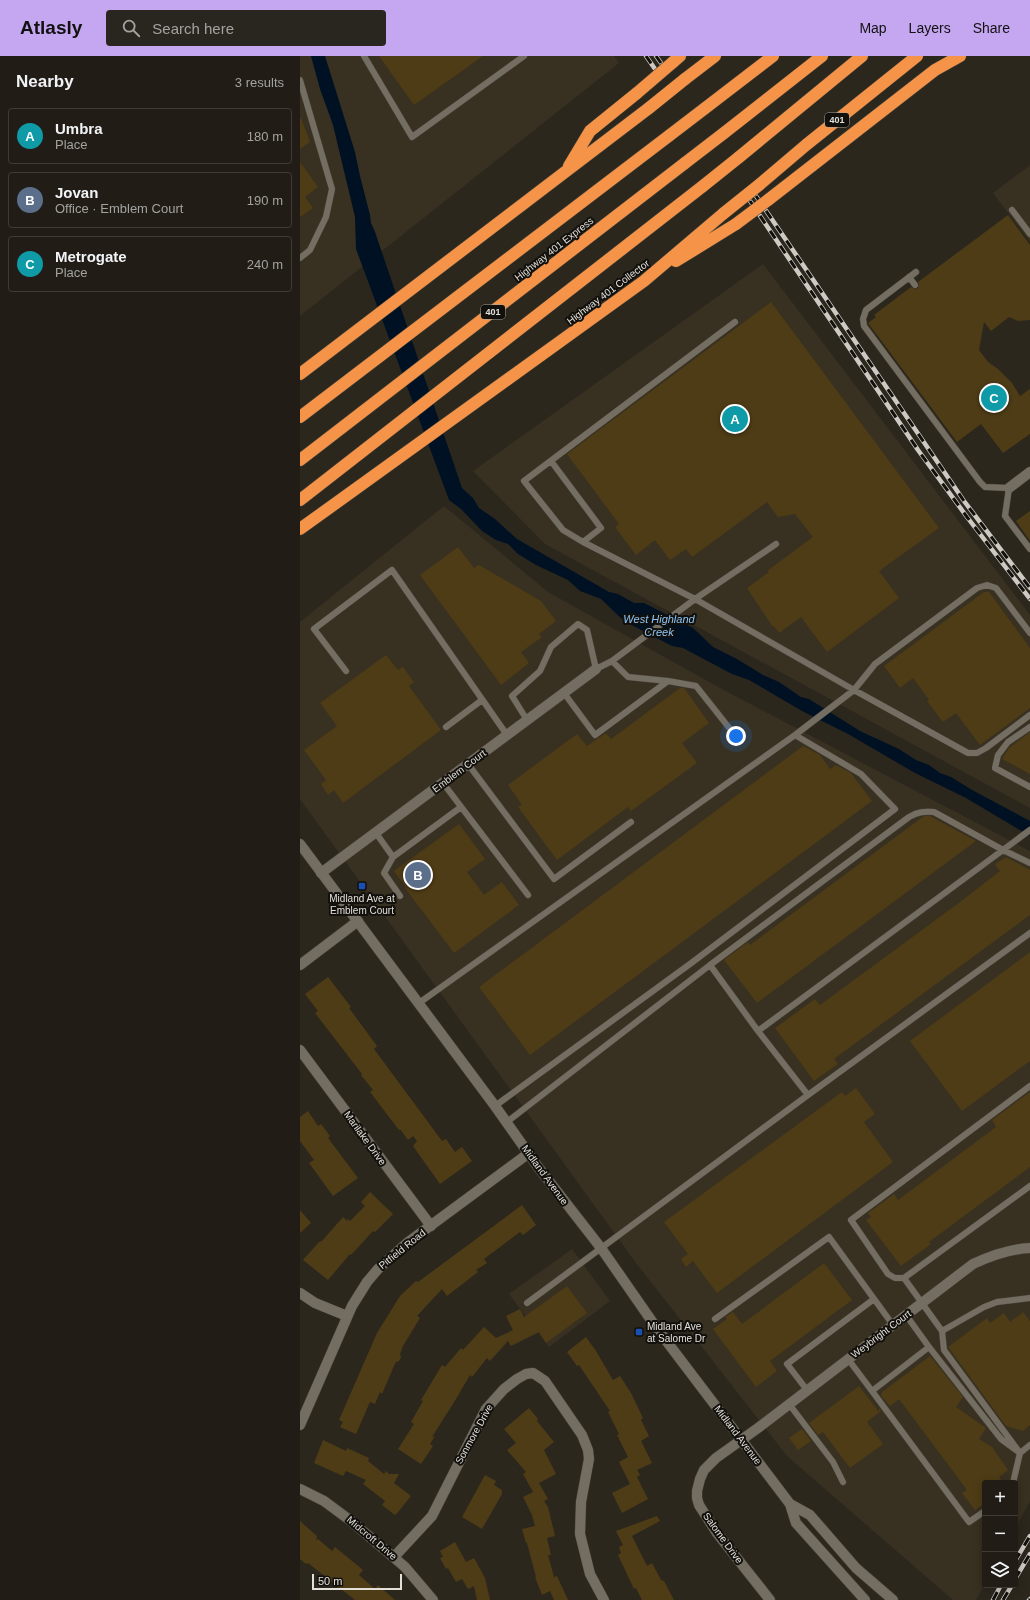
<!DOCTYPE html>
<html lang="en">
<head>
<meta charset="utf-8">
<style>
  :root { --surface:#211d16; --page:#29261f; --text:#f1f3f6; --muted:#a2a2a1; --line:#3e3b35; --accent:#c5a6f0 }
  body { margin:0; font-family:Helvetica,sans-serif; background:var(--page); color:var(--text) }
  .controls { position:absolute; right:12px; bottom:12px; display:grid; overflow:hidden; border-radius:4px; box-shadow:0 2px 10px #0003 }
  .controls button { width:36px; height:36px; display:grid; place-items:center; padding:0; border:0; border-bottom:1px solid var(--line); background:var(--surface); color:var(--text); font:20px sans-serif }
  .scale { position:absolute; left:12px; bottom:10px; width:90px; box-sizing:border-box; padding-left:4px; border:2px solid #e3dfd9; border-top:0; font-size:11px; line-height:14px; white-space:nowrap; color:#e3dfd9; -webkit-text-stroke:3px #12100c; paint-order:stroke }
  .you { position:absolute; left:436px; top:680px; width:14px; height:14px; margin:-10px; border:3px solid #fff; border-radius:50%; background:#1a73e8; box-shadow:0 0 0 6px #1a73e833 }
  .badge { display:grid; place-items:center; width:26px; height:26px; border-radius:50%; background:var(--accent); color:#fff; font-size:13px; font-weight:700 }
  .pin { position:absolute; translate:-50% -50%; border:2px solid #fff; box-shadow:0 1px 4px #0006 }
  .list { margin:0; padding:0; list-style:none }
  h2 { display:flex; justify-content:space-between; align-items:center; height:52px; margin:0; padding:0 16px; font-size:17px }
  h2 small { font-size:13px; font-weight:400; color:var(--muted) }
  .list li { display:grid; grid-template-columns:26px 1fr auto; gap:12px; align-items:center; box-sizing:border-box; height:56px; margin:0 8px 8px; padding:0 8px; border:1px solid var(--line); border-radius:4px }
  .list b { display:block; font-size:15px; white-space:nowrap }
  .list p { margin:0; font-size:13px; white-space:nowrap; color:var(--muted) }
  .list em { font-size:13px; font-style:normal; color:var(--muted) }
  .icon { flex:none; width:22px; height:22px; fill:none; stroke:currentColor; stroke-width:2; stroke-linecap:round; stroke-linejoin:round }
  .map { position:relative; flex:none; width:730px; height:1544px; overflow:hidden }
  header { display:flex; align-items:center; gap:24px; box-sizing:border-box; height:56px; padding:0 20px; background:var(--accent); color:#111 }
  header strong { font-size:19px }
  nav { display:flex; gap:22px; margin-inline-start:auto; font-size:14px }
  .search { width:280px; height:36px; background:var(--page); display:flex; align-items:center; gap:10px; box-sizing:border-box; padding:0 14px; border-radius:4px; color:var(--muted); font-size:15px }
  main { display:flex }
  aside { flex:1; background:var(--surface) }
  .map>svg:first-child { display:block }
  .built { fill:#383020 }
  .water { fill:#001123 }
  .building { fill:#4e3c16 }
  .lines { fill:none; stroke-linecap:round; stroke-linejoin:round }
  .lane-casing { stroke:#464239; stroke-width:7 }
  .street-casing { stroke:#464239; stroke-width:11 }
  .secondary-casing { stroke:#464239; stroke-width:11 }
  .highway-casing { stroke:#464239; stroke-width:13 }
  .lane { stroke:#746e62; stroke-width:6 }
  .street { stroke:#746e62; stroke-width:10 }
  .secondary { stroke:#746e62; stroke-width:10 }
  .highway { stroke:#f59448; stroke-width:12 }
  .rail-casing { stroke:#cecac3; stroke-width:4.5 }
  .rail { stroke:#12100c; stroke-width:3; stroke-dasharray:9; stroke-linecap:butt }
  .highway-bridge-casing { stroke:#464239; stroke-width:13; stroke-linecap:butt }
  .highway-bridge { stroke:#f59448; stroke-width:12 }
  .transit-dot { fill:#1a4fb4; stroke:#12100c; stroke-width:1.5 }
  .labels { text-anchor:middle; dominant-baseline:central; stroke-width:4; stroke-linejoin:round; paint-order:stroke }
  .shield { fill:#12100c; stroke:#a4a19c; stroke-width:1 }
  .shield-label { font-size:9px; font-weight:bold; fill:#e3dfd9 }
  .street-label { font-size:10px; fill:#e3dfd9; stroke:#12100c }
  .poi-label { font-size:10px; fill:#e3dfd9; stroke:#12100c }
  .water-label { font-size:11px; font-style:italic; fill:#8fc5f6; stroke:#12100c }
</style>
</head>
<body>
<header>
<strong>Atlasly</strong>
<div class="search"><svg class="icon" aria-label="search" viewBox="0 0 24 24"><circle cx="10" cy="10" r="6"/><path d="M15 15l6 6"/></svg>Search here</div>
<nav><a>Map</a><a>Layers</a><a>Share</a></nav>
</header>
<main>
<aside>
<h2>Nearby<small>3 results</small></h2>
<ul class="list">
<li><span class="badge" style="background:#0f9aa8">A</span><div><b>Umbra</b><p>Place</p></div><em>180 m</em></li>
<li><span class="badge" style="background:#5c6f8a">B</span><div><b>Jovan</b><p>Office · Emblem Court</p></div><em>190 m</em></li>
<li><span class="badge" style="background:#0f9aa8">C</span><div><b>Metrogate</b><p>Place</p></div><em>240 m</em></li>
</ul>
</aside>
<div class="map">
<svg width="730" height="1544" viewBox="0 0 730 1544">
  <rect width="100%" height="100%" fill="#2c271d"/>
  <!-- built -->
  <path class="built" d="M0 0H314L319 7 0 260Z
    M730 109V186L693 137Z
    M463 208 730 559V752L245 488 173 415Z
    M144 450 248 536 420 632 730 795V1445L715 1473V1427H685V1528L676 1544H653L487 1400 336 1207 0 743V566Z
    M272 1193 310 1245 249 1291 209 1238Z"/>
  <!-- water -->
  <path class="water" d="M11 0H25L55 96 60 120 70 159 71 167 75 176 162 432 173 442 179 452 195 463 217 483 309 536 318 538 334 547H344L393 572 413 591 437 603 463 619 479 626 501 641 509 643 560 675 599 693 616 704 629 709 640 717 651 721 672 734 730 765V780L666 742 615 717 548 678 502 655 449 624 432 618 383 592 372 590 324 565 301 543 280 535 268 524 236 509 218 498 208 488 196 484 182 475 161 453 149 444 56 193 55 161 33 69 20 33Z"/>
  <!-- building -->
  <path class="building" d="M79 0H183L114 49Z
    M0 62H1L10 86 0 93Z
    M0 106 18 131 5 141 13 152 0 161Z
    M708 159 730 189V264L718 265 709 261 691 275 684 266 679 294 688 306 698 313 712 327 720 340 730 333V378L703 397 681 368 657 386 568 267 576 261 574 259 611 231 615 233 618 232 619 229 618 226Z
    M471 246 639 472 579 515 599 542 527 596 501 561 479 577 474 570 473 571 447 532 469 516 467 515 513 481 495 458 478 461 467 446 392 501 386 493 370 504 355 484 336 499 315 471 319 468 267 398Z
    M730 455V485L716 465Z
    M158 491 174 512 179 509 241 545 256 565 239 578 242 581 221 596 229 607 201 629 120 519Z
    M684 536H689L730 592V652L680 689 656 657 643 666 627 645 629 644 613 622 600 632 584 610Z
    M86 599 98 614 103 611 114 626 109 630 141 674 43 747 34 734 28 739 21 728 26 724 4 694 37 670 20 647Z
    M380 632H384L409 667 382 687 397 707 331 755 328 751 257 804 218 751 222 749 208 729 277 678 287 690 306 677 311 683Z
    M730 676V718L702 703 709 692Z
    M503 690 520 699 530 713 536 709 551 717 572 745 230 999 179 931Z
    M624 760H630L676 785 457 947 424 904 448 886 450 889Z
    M159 768 185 803 167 816 184 839 202 826 219 849 154 897 105 832H106L94 815Z
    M706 801 730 814V859L534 1003 538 1008 514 1025 475 972 515 943 520 949 660 846 700 815 695 808Z
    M730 896V1005L662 1055 610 985Z
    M28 921 51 951 49 952 77 990 74 993 142 1085 146 1083 155 1096 162 1091 172 1105 140 1128 113 1090 117 1085 113 1080 108 1084 100 1073 99 1074 70 1036 73 1034 61 1019 62 1018 15 957 18 955 5 938Z
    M556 1032 575 1058 564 1066 593 1106 417 1237 393 1205 386 1211 381 1203 388 1198 364 1166 542 1036 545 1040Z
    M730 1036V1111L629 1186 631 1188 601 1210 566 1164 571 1161 568 1157 594 1138 598 1144 696 1071 692 1064Z
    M8 1055 18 1070 21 1068 30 1080 28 1082 58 1122 33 1140 9 1107 14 1104 0 1085V1061Z
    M70 1136 93 1158 75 1176 73 1175 51 1199 50 1198 28 1224 3 1204 20 1185 21 1186 43 1161 47 1165 48 1163 50 1165 65 1150 61 1146Z
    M222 1149 236 1169 223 1179 220 1176 184 1203 187 1207 176 1214 178 1216 147 1240 142 1233 117 1260 120 1262 103 1290 100 1298 101 1301 99 1305 96 1306 94 1310 82 1338 80 1336 75 1348 70 1346 56 1378 40 1371 43 1366 39 1364 77 1277 100 1240 116 1225 118 1226Z
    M0 1154 11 1167 0 1177Z
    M524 1207 552 1244 470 1305 477 1315 456 1331 413 1273 427 1263 425 1261 433 1256 442 1268Z
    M267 1230 287 1257 246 1287 239 1276 211 1290 208 1285 190 1305 187 1302 172 1321 170 1319 156 1343 132 1381 135 1380 130 1388 133 1390 121 1408 98 1393 114 1368 111 1366 123 1345 121 1344 142 1309 145 1311 161 1292 163 1294 184 1271 196 1282 213 1274 206 1260 220 1253 224 1261Z
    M723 1256 730 1265V1369L723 1375 706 1370 648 1291 687 1262 690 1267 704 1257 710 1266Z
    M286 1281 296 1295 313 1324 320 1320 331 1337 343 1362 341 1364 349 1380 341 1385 352 1407 337 1414 340 1419 337 1421 348 1443 322 1457 312 1437 330 1428 319 1406 328 1401 317 1379 319 1378 308 1356 310 1355 279 1309 277 1310 267 1296Z
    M630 1300 663 1341 656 1351 686 1372 679 1383 692 1391 708 1414 699 1421 703 1427H685V1447L675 1454 662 1437 667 1434 599 1343 590 1350 581 1340 582 1336Z
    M559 1330 579 1356V1352L581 1355 567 1366 583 1388 550 1412 523 1376 518 1379 509 1367Z
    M229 1352 238 1363 237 1365 254 1386 244 1394 256 1418 239 1427 248 1443 244 1445 248 1451 255 1480 247 1482 251 1499H248L254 1521 257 1520 268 1544H254L250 1535 242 1539 235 1521H236L227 1487H226L222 1473 235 1470 232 1459 223 1441 233 1436 223 1418 226 1416 207 1394 216 1387 204 1373Z
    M502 1373 511 1385 498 1394 489 1382Z
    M23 1384 46 1395 47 1392 69 1402 68 1405 84 1418 86 1415 89 1418H99L94 1427 111 1440 98 1456 95 1459 82 1449 85 1445 63 1428 66 1424 46 1415 43 1420 14 1407Z
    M185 1419 196 1425 194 1429 202 1434V1438L182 1473 162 1461Z
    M357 1460 360 1465 332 1480 347 1510 352 1507 361 1524 364 1525 374 1544H342L336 1532 334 1533 318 1499 321 1497 319 1491 323 1489 316 1475Z
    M0 1465 17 1480 16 1484 18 1483 32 1495 35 1491 63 1514 59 1519 75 1533 78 1529 95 1544H55L8 1507 6 1508 0 1503Z
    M155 1486 166 1506 174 1502 185 1522 190 1544H177L174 1530 168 1533 162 1523 156 1526 148 1512 146 1513 140 1502 143 1501 140 1495Z"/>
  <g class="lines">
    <!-- lane casing -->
    <g class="lane-casing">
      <path id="lane" d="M64 0 112 81 224 0
        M0 24 32 133 26 161 10 194 0 202
        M712 154 730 178
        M616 216 566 254 563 263 564 270 680 426 685 431 709 432 705 460 730 493
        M609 221 615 229
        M435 266 224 425 263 474 283 486 395 543 554 634 575 608 677 532 687 529 696 532 730 577
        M251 405 301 472 283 486
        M312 605 328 621 368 625
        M46 615 14 573 92 514 207 679
        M264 637 295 679 368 625 396 630 434 678
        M227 664 212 640 240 615 251 591 278 568 287 574 296 613 312 605 395 543 476 488
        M146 671 182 644
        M730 671 708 686 698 699 695 712 730 731
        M168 708 254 823 331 766
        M143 727 228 839
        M76 777 93 801
        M100 840 84 817 93 801 161 751
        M410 909 609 761C618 756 624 755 634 756L703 794 730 807
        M119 947 495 679 554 634 668 697H677L686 692 730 659
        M730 1030 551 1164 588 1218 595 1222H604L642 1275 684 1251 697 1246 730 1242
        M508 1039 730 877
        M195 1050 390 908 595 753 561 718 495 679
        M207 1066 410 909 458 975
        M604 1222 730 1130
        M227 1247 508 1039 458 975 730 774
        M606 1259 629 1291 572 1335 669 1466 685 1455
        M415 1263 529 1181 593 1269
        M642 1275 644 1294 720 1397 730 1389
        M629 1291 701 1383 720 1397 713 1427
        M548 1303 572 1335
        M507 1334 487 1308 574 1243
        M489 1348 533 1406 543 1426"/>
    </g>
    <!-- street casing -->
    <g class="street-casing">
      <path id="street" d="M709 432 730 416
        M21 817 296 613
        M0 909 58 865
        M0 994 131 1170
        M0 1237 15 1247 47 1260
        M0 1433 24 1445 51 1465 105 1511 133 1544
        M94 1501 132 1460 186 1353 204 1333 217 1323 226 1318 233 1317 245 1325 282 1379 288 1394 289 1403 281 1446 280 1478 290 1518 304 1544
        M470 1544 417 1477 399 1449 397 1442V1435L400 1423 404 1414 416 1402 458 1372 673 1208C692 1199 709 1193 730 1192"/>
    </g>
    <!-- secondary casing -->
    <g class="secondary-casing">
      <path id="secondary" d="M0 788 195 1050 238 1111 301 1192 358 1274 490 1448 496 1467 565 1544
        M0 1369 52 1250 67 1226 78 1213 107 1187 229 1097
        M490 1448 510 1459 556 1512 593 1544"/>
    </g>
    <!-- highway casing -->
    <g class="highway-casing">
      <path id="highway" d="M372 7 380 0
        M385 23 415 0
        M404 53 473 0
        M424 77 522 0
        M438 102 562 0
        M269 110 290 75 337 37
        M459 129 506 89 617 0
        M468 144 635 14 660 0
        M376 205 436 168
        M0 318 349 52
        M0 361 370 79
        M0 404 385 107
        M0 444 403 130
        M0 473 344 225 424 157"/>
    </g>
    <!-- lane -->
    <use href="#lane" class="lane"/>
    <!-- street -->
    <use href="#street" class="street"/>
    <!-- secondary -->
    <use href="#secondary" class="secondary"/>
    <!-- highway -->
    <use href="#highway" class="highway"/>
    <!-- rail casing -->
    <g class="rail-casing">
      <path id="rail" d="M346 0 355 13
        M356 0 361 7
        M456 140 664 445 730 532
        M450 145 618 394 667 461 730 543
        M715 1505 730 1480
        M715 1523 730 1498
        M693 1544 701 1529
        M703 1544 712 1529
        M729 1544 730 1543"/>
    </g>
    <!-- rail -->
    <use href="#rail" class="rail"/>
    <!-- highway-bridge casing -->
    <g class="highway-bridge-casing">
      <path id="highway-bridge" d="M337 37 372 7
        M349 52 385 23
        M370 79 404 53
        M385 107 424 77
        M403 130 438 102
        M424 157 459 129
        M436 168 468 144"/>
    </g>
    <!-- highway-bridge -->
    <use href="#highway-bridge" class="highway-bridge"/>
  </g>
  <!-- markers -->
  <g class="transit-dot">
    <rect x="58" y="826" width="8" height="8" rx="2"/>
    <rect x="335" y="1272" width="8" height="8" rx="2"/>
  </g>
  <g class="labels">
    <!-- shield labels -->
    <g class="shield">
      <rect x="525" y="57" width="24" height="14" rx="3"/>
      <rect x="181" y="249" width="24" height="14" rx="3"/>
    </g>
    <g class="shield-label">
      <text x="537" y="64">401</text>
      <text x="193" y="256">401</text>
    </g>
    <!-- street labels -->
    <g class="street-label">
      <text transform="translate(254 193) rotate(-38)">Highway 401 Express</text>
      <text transform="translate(308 236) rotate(-37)">Highway 401 Collector</text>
      <text transform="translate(159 715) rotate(-37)">Emblem Court</text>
      <text transform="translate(65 1082) rotate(54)">Marilake Drive</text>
      <text transform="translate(245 1119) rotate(54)">Midland Avenue</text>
      <text transform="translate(102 1193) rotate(-39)">Pitfield Road</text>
      <text transform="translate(581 1278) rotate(-37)">Weybright Court</text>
      <text transform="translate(174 1378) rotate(-61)">Sonmore Drive</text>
      <text transform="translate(438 1379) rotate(53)">Midland Avenue</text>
      <text transform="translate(72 1482) rotate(40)">Midcroft Drive</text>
      <text transform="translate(423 1482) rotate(54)">Salome Drive</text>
    </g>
    <!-- poi labels -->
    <g class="poi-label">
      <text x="62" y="842">Midland Ave at<tspan x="62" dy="12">Emblem Court</tspan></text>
      <text x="347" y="1270" text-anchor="start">Midland Ave<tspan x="347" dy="12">at Salome Dr</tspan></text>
    </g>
    <!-- water labels -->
    <g class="water-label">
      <text x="359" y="563">West Highland<tspan x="359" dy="13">Creek</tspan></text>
    </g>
  </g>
</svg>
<div class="controls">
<button>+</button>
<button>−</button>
<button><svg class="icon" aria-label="layers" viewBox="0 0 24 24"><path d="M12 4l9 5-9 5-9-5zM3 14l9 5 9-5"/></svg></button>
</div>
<div class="scale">50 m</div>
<div class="you"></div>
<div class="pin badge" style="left:435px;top:363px;background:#0f9aa8">A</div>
<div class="pin badge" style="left:118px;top:819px;background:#5c6f8a">B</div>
<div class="pin badge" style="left:694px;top:342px;background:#0f9aa8">C</div>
</div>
</main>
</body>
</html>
